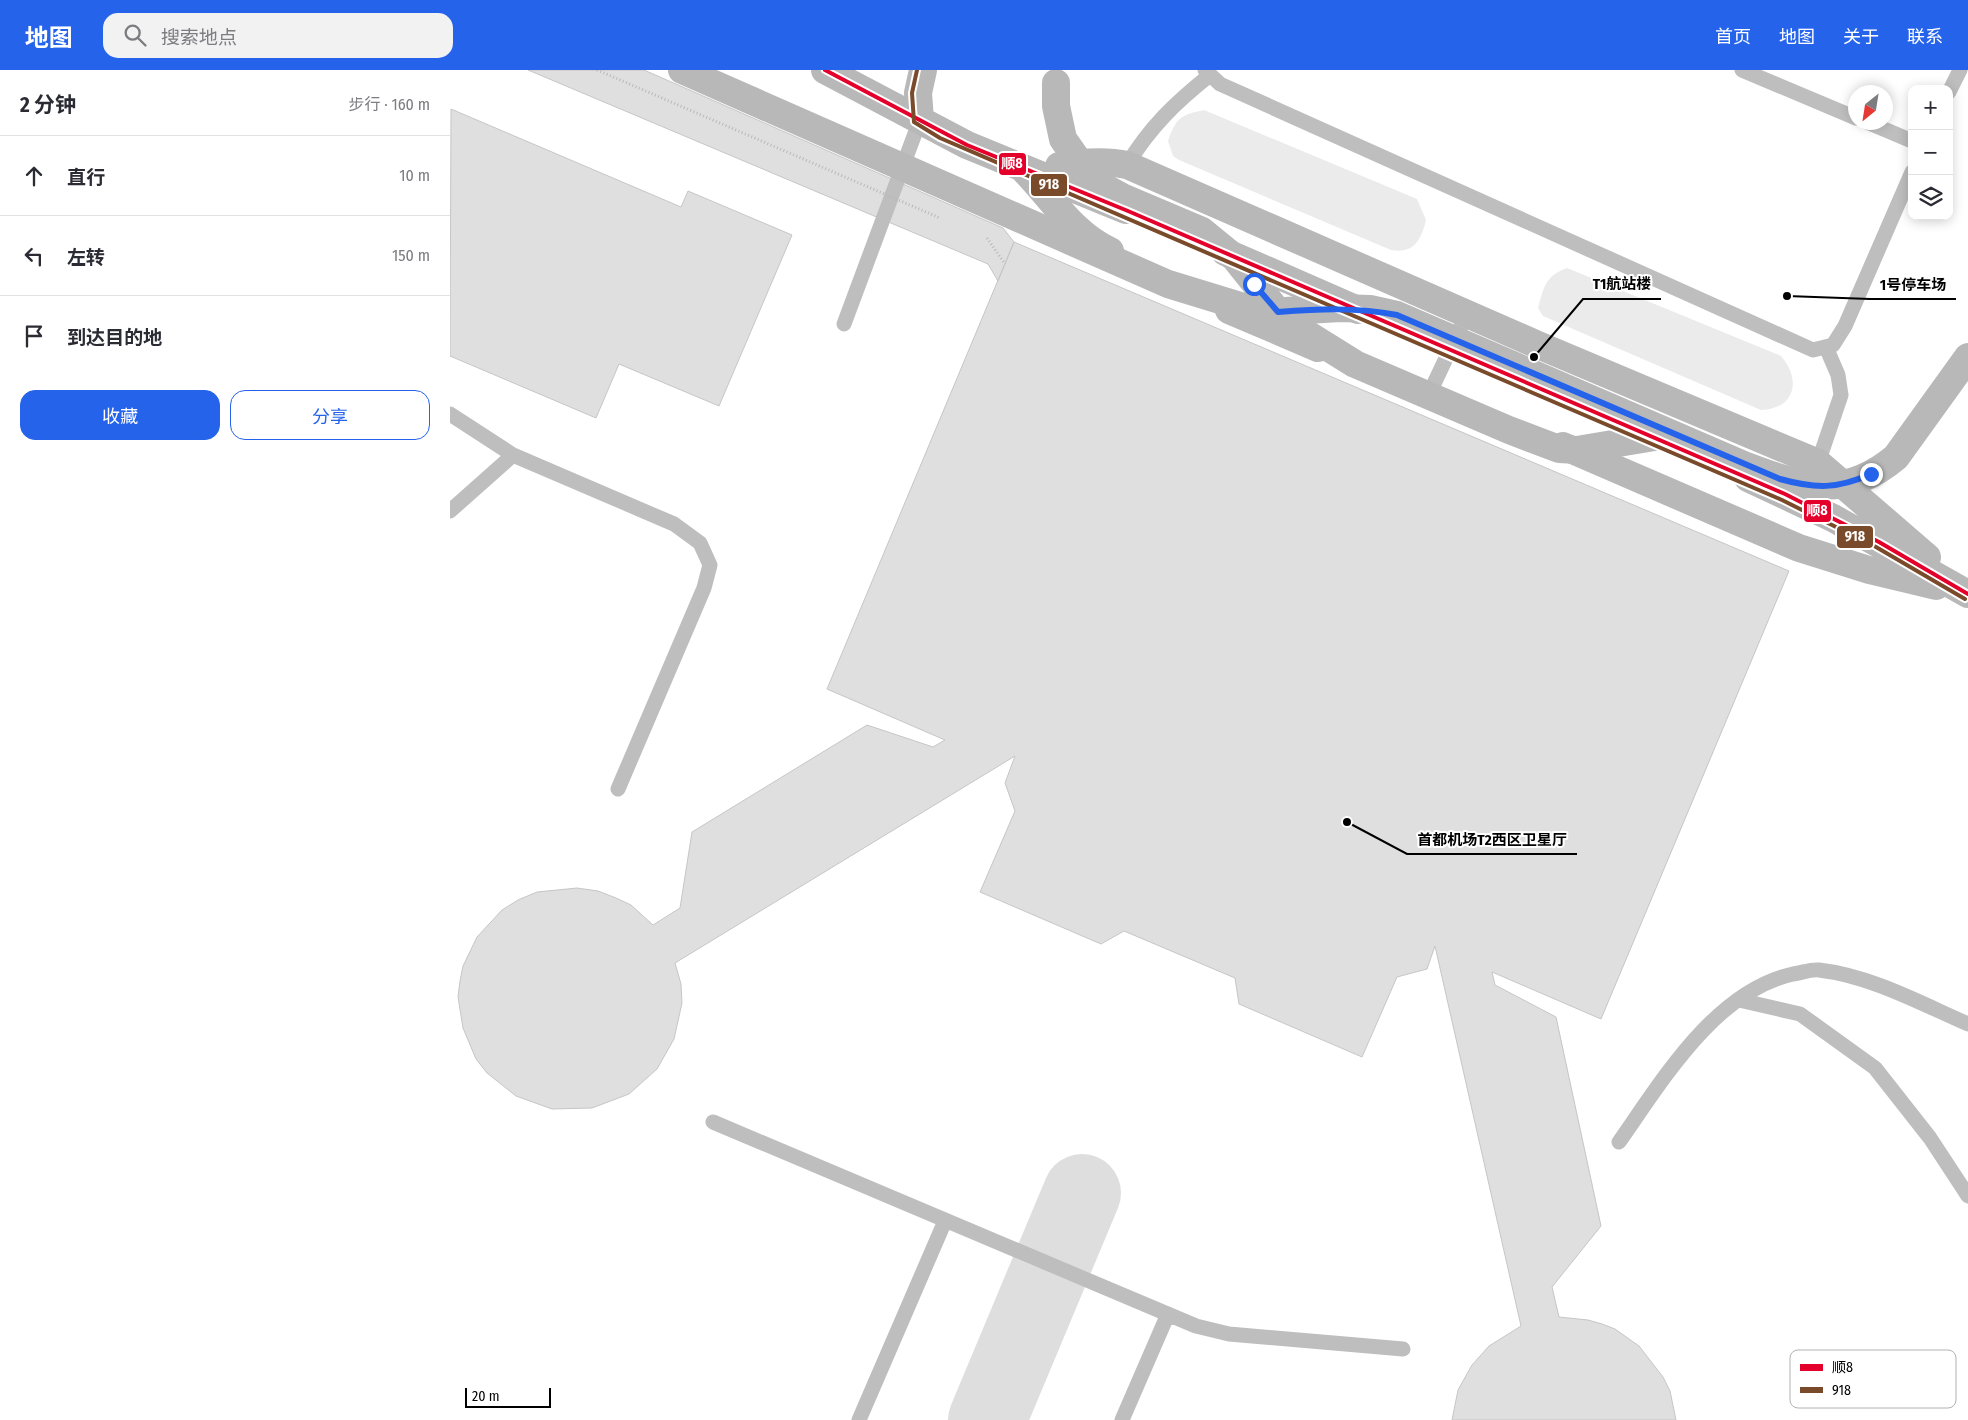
<!DOCTYPE html>
<html lang="zh">
<head>
<meta charset="utf-8">
<style>
  :root { --surface:#fff; --page:#f2f2f3; --text:#2b2b33; --muted:#7c7c81; --line:#e1e1e2; --accent:#2563eb }
  body { margin:0; font-family:"Fira Sans Condensed","Noto Sans SC",sans-serif; background:var(--page); color:var(--text) }
  .controls { position:absolute; right:15px; top:15px; display:grid; overflow:hidden; border-radius:10px; box-shadow:0 2px 12px #0003 }
  .controls button { width:45px; height:45px; display:grid; place-items:center; padding:0; border:0; border-bottom:1px solid var(--line); background:var(--surface); color:var(--text); font:25px sans-serif }
  .compass { position:absolute; left:1398px; top:15px; width:45px; height:45px; border-radius:50%; background:var(--surface); box-shadow:0 2px 12px #0003; rotate:210deg }
  .scale { position:absolute; left:15px; bottom:12px; width:86px; box-sizing:border-box; padding-left:5px; border:2px solid #000; border-top:0; font-size:14px; line-height:18px; white-space:nowrap; color:#000; -webkit-text-stroke:4px #fff; paint-order:stroke }
  .stop { position:absolute; width:15px; height:15px; margin:-11px; border:4px solid #2563eb; border-radius:50%; background:#fff }
  .stop.end { background:#2563eb; border-color:#fff; box-shadow:0 1px 5px #0008 }
  .list { margin:0; padding:0; list-style:none }
  h2 { display:flex; justify-content:space-between; align-items:center; height:65px; margin:0; padding:0 20px; font-size:21px }
  h2 small { font-size:16px; font-weight:400; color:var(--muted) }
  .list li { display:grid; grid-template-columns:32px 1fr auto; gap:15px; align-items:center; box-sizing:border-box; height:80px; padding:0 20px; border-top:1px solid var(--line) }
  .list b { display:block; font-size:19px; white-space:nowrap }
  .list em { font-size:16px; font-style:normal; color:var(--muted) }
  .actions { display:flex; gap:10px; padding:15px 20px }
  .actions a { flex:1; padding:11px 0; border:1px solid var(--accent); border-radius:15px; text-align:center; font-size:18px; color:var(--accent) }
  .actions .main { background:var(--accent); color:#fff }
  .icon { flex:none; width:28px; height:28px; fill:none; stroke:currentColor; stroke-width:2; stroke-linecap:round; stroke-linejoin:round }
  .map { position:relative; flex:none; width:1518px; height:1350px; overflow:hidden }
  header { display:flex; align-items:center; gap:30px; box-sizing:border-box; height:70px; padding:0 25px; background:var(--accent); color:#fff }
  header strong { font-size:24px }
  nav { display:flex; gap:28px; margin-inline-start:auto; font-size:18px }
  .search { width:350px; height:45px; background:var(--page); display:flex; align-items:center; gap:12px; box-sizing:border-box; padding:0 18px; border-radius:15px; color:var(--muted); font-size:19px }
  main { display:flex }
  aside { flex:1; background:var(--surface) }
  .map>svg:first-child { display:block }
  .green { fill:#ebebeb }
  .lines { fill:none; stroke-linecap:round; stroke-linejoin:round }
  .taxiway { stroke:#dedede; stroke-width:78 }
  .building { fill:#dfdfdf; stroke:#c6c6c6 }
  .lane { stroke:#bebebe; stroke-width:15 }
  .secondary { stroke:#b8b8b8; stroke-width:28 }
  .path-bridge { stroke:#b9b9b9; stroke-width:3; stroke-dasharray:1 2.5; stroke-linecap:butt }
  .secondary-bridge { stroke:#b8b8b8; stroke-width:28 }
  .bus-1-casing { stroke:#fff; stroke-width:8 }
  .bus-2-casing { stroke:#fff; stroke-width:8 }
  .bus-1 { stroke:#e4002b; stroke-width:4 }
  .bus-2 { stroke:#7a4b2a; stroke-width:4 }
  .route { stroke:#2563eb; stroke-width:6 }
  .key { fill:#fff; stroke:#b2b2b2; stroke-width:1 }
  .key-label { font-size:14px; fill:#000 }
  .leader { fill:none; stroke:#000; stroke-width:2 }
  .callout-dot { fill:#000; stroke:#fff; stroke-width:2 }
  .callout-label { font-size:15px; text-anchor:middle; font-weight:bold; fill:#000; stroke:#fff; stroke-width:4; stroke-linejoin:round; paint-order:stroke }
  .line-badge { stroke:#fff; stroke-width:2 }
  .badge-label { font-size:14px; text-anchor:middle; font-weight:bold; fill:#fff }
</style>
</head>
<body>
<header>
<strong>地图</strong>
<div class="search"><svg class="icon" aria-label="search" viewBox="0 0 24 24"><circle cx="10" cy="10" r="6"/><path d="M15 15l6 6"/></svg>搜索地点</div>
<nav><a>首页</a><a>地图</a><a>关于</a><a>联系</a></nav>
</header>
<main>
<aside>
<h2>2 分钟<small>步行 · 160 m</small></h2>
<ul class="list">
<li><svg class="icon" aria-label="ahead" viewBox="0 0 24 24"><path d="M12 20V5M6 11l6-6 6 6"/></svg><div><b>直行</b></div><em>10 m</em></li>
<li><svg class="icon" aria-label="left" viewBox="0 0 24 24"><path d="M17 20v-9H6M10 6l-5 5 5 5"/></svg><div><b>左转</b></div><em>150 m</em></li>
<li><svg class="icon" aria-label="arrive" viewBox="0 0 24 24"><path d="M6 21V4h12l-3 4 3 4H6"/></svg><div><b>到达目的地</b></div></li>
</ul>
<div class="actions"><a class="main">收藏</a><a>分享</a></div>
</aside>
<div class="map">
<svg width="1518" height="1350" viewBox="0 0 1518 1350">
  <rect width="100%" height="100%" fill="#fff"/>
  <!-- green -->
  <path class="green" d="M754 40 967 129 976 150C971 170 964 184 941 180L729 90 723 86 718 71C726 48 730 45 754 40Z
    M1117 198 1331 286C1352 310 1345 339 1311 340L1093 246 1088 238C1094 217 1095 206 1117 198Z"/>
  <g class="lines">
    <!-- taxiway -->
    <path class="taxiway" d="M537 1350 632 1123"/>
  </g>
  <!-- building -->
  <path class="building" d="M78 0H194L553 158 564 172 548 211 538 194Z
    M1 39 231 137 238 121 342 165 269 336 169 294 146 348 0 286Z
    M564 172 1339 501 1151 949 1042 902 1045 915 1106 947 1151 1156 1102 1217 1109 1247 1138 1250 1152 1254 1165 1259 1189 1276 1213 1307 1220 1321 1226 1350H1002L1008 1320 1022 1295 1039 1276 1071 1256 985 876 977 899 947 907 912 987 789 934 785 908 674 861 651 874 530 822 565 741 555 713 565 686 225 893 231 914 232 933 224 969 207 999 179 1024 142 1038 102 1039 66 1026 37 1003 26 989 13 958 8 927 10 911 13 896 27 867 52 840 68 830 87 822 127 818 148 821 166 828 181 835 203 855 230 838 242 762 417 655 483 677 495 670 377 619Z"/>
  <g class="lines">
    <!-- lane -->
    <path class="lane" d="M755 0 770 14 1363 280 1383 275 1395 256 1462 102
      M1292 0 1406 48
      M1499 22 1510 0
      M1417 52 1462 71
      M677 95C700 57 725 33 760 5
      M394 254 470 50
      M981 320 1017 244
      M0 344 63 385
      M1368 393 1391 325 1388 305 1376 277
      M0 441 63 385 224 454 250 473 260 495 254 518 168 719
      M1289 930 1350 944 1425 998 1480 1068 1518 1126
      M263 1052 746 1256 779 1264 953 1279
      M1169 1072C1212 1011 1265 921 1343 904 1351 903 1361 899 1369 900 1421 906 1470 933 1518 954
      M409 1350 495 1151
      M672 1350 718 1244"/>
    <!-- secondary -->
    <path class="secondary" d="M375 0 517 75 676 140
      M470 50 468 23 473 0
      M609 96C632 92 654 90 677 95L1088 275 1368 393 1477 487
      M576 102C602 129 624 165 660 181
      M775 182 908 240
      M779 240 868 278
      M1113 376 1349 478 1419 500 1486 516
      M1298 408 1383 448 1518 524"/>
    <!-- path-bridge -->
    <path class="path-bridge" d="M147 0 490 148
      M537 168 555 194"/>
    <!-- secondary-bridge -->
    <path class="secondary-bridge" d="M232 0 718 214 803 240 818 242 891 238 920 239 947 245 1294 395C1352 417 1394 431 1446 387L1518 287
      M606 13V36L613 69 636 102 652 116 674 128 752 161 785 188 828 242 852 261 905 294 1059 360 1109 379 1127 380 1222 364"/>
    <!-- bus-1 casing -->
    <g class="bus-1-casing">
      <path id="bus-1" d="M375 0 517 75 678 141 1335 424 1429 472 1518 524"/>
    </g>
    <!-- bus-2 casing -->
    <g class="bus-2-casing">
      <path id="bus-2" d="M467 0 462 23 464 52 490 68 1332 430 1426 477 1515 529"/>
    </g>
    <!-- bus-1 -->
    <use href="#bus-1" class="bus-1"/>
    <!-- bus-2 -->
    <use href="#bus-2" class="bus-2"/>
  </g>
  <g class="lines">
    <!-- route -->
    <path class="route" d="M804 214 828 242C868 239 906 237 947 245L1330 409C1366 419 1387 419 1421 404"/>
  </g>
  <!-- legend -->
  <rect x="1340" y="1280" width="166" height="58" rx="8" class="key"/>
  <rect x="1350" y="1294" width="23" height="7" fill="#e4002b"/>
  <rect x="1350" y="1317" width="23" height="6" fill="#7a4b2a"/>
  <g class="key-label">
    <text x="1382" y="1302">顺8</text>
    <text x="1382" y="1325">918</text>
  </g>
  <!-- callouts -->
  <path class="leader" d="M1084 287L1133 229H1211M1337 226L1420 229H1506M897 752L957 784H1127"/>
  <g class="callout-dot">
    <circle cx="1084" cy="287" r="5"/>
    <circle cx="1337" cy="226" r="5"/>
    <circle cx="897" cy="752" r="5"/>
  </g>
  <g class="callout-label">
    <text x="1172" y="219">T1航站楼</text>
    <text x="1463" y="220">1号停车场</text>
    <text x="1042" y="775">首都机场T2西区卫星厅</text>
  </g>
  <g class="line-badge">
    <rect x="548" y="82" width="29" height="24" rx="5" fill="#e4002b"/>
    <rect x="580" y="103" width="38" height="24" rx="5" fill="#7a4b2a"/>
    <rect x="1353" y="429" width="29" height="24" rx="5" fill="#e4002b"/>
    <rect x="1386" y="455" width="38" height="24" rx="5" fill="#7a4b2a"/>
  </g>
  <g class="badge-label">
    <text x="562" y="98">顺8</text>
    <text x="599" y="119">918</text>
    <text x="1367" y="445">顺8</text>
    <text x="1405" y="471">918</text>
  </g>
</svg>
<div class="controls">
<button>+</button>
<button>−</button>
<button><svg class="icon" aria-label="layers" viewBox="0 0 24 24"><path d="M12 4l9 5-9 5-9-5zM3 14l9 5 9-5"/></svg></button>
</div>
<svg class="compass" viewBox="-18 -18 36 36"><path d="M0-13l5 13h-10z" fill="#e53935"/><path d="M0 13l5-13h-10z" fill="#7c7c81"/></svg>
<div class="scale">20 m</div>
<div class="stop" style="left:804px;top:214px"></div>
<div class="stop end" style="left:1421px;top:404px"></div>
</div>
</main>
</body>
</html>
